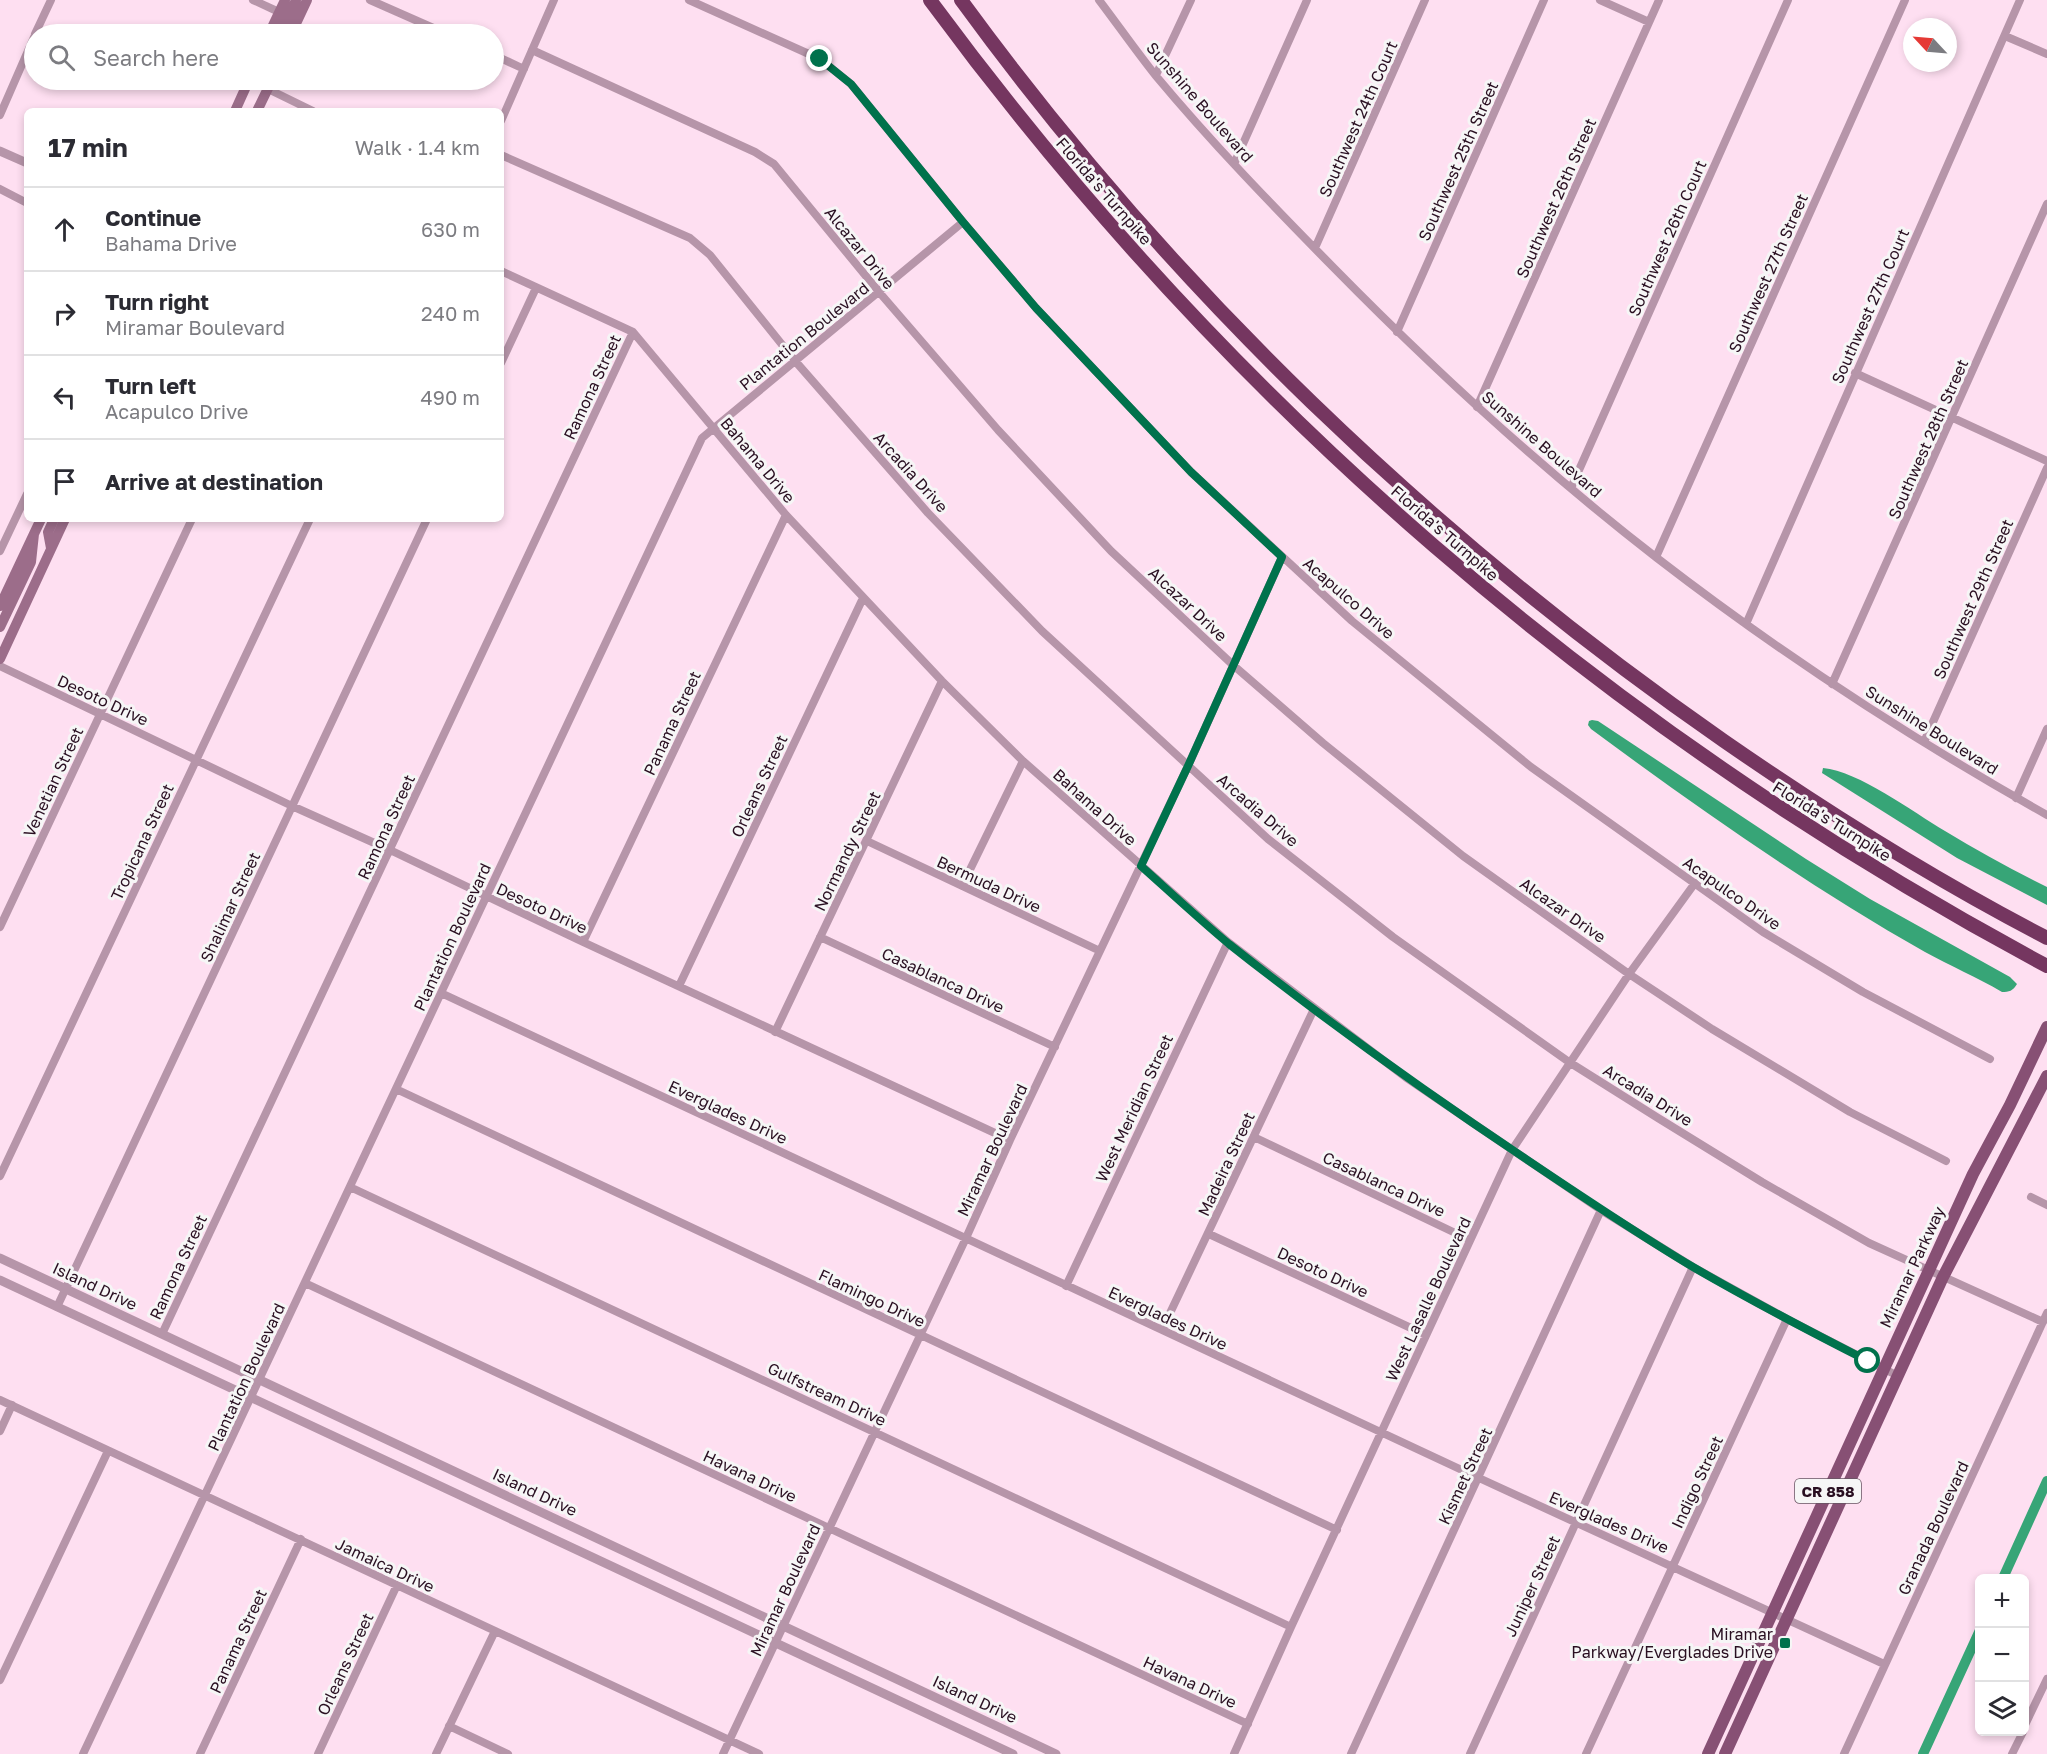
<!DOCTYPE html>
<html lang="en">
<head>
<meta charset="utf-8">
<style>
  :root { --surface:#fff; --page:#f7f7f7; --text:#2b2b33; --muted:#7c7c81; --line:#e1e1e2 }
  body { margin:0; font-family:"Golos Text",sans-serif; background:var(--page); color:var(--text) }
  .controls { position:absolute; right:18px; bottom:18px; display:grid; overflow:hidden; border-radius:9px; box-shadow:0 3px 9px #0003 }
  .controls button { width:54px; height:54px; display:grid; place-items:center; padding:0; border:0; border-bottom:2px solid var(--line); background:var(--surface); color:var(--text); font:30px sans-serif }
  .compass { position:absolute; left:1903px; top:18px; width:54px; height:54px; border-radius:50%; background:var(--surface); box-shadow:0 3px 9px #0003; rotate:296deg }
  .stop { position:absolute; width:18px; height:18px; margin:-14px; border:4px solid #00724c; border-radius:50%; background:#fff }
  .stop.end { background:#00724c; border-color:#fff; box-shadow:0 2px 6px #0008 }
  .list { margin:0; padding:0; list-style:none }
  h2 { display:flex; justify-content:space-between; align-items:center; height:78px; margin:0; padding:0 24px; font-size:26px }
  h2 small { font-size:20px; font-weight:400; color:var(--muted) }
  .list li { display:grid; grid-template-columns:39px 1fr auto; gap:18px; align-items:center; box-sizing:border-box; height:84px; padding:0 24px; border-top:2px solid var(--line) }
  .list b { display:block; font-size:22px; white-space:nowrap }
  .list p { margin:0; font-size:20px; white-space:nowrap; color:var(--muted) }
  .list em { font-size:20px; font-style:normal; color:var(--muted) }
  .icon { flex:none; width:33px; height:33px; fill:none; stroke:currentColor; stroke-width:2; stroke-linecap:round; stroke-linejoin:round }
  .map { position:relative; flex:none; width:2047px; height:1754px; overflow:hidden }
  .search { position:absolute; background:var(--surface); box-shadow:0 3px 9px #0003; left:24px; top:24px; width:480px; height:66px; display:flex; align-items:center; gap:15px; box-sizing:border-box; padding:0 21px; border-radius:33px; color:var(--muted); font-size:22px }
  .panel { position:absolute; background:var(--surface); box-shadow:0 3px 9px #0003; left:24px; top:108px; width:480px; height:414px; border-radius:9px }
  .map>svg:first-child { display:block }
  .water { fill:#37a577 }
  .lines { fill:none; stroke-linecap:round; stroke-linejoin:round }
  .canal { stroke:#37a577; stroke-width:10 }
  .minor { stroke:#b695a9; stroke-width:8 }
  .tertiary { stroke:#b695a9; stroke-width:9 }
  .secondary { stroke:#9c6d8a; stroke-width:10 }
  .primary { stroke:#875074; stroke-width:12 }
  .motorway { stroke:#753660; stroke-width:14 }
  .route { stroke:#00724c; stroke-width:8 }
  .poi-dot { fill:#00724c; stroke:#f6f6f6; stroke-width:2 }
  .labels { text-anchor:middle; dominant-baseline:central; stroke-width:6; stroke-linejoin:round; paint-order:stroke }
  .shield { fill:#f6f6f6; stroke:#665461; stroke-width:1.5 }
  .shield-label { font-size:15px; font-weight:bold; fill:#290f21 }
  .street-label { font-size:16px; fill:#290f21; stroke:#f6f6f6 }
  .poi-label { font-size:16px; fill:#290f21; stroke:#f6f6f6; text-anchor:end }
</style>
</head>
<body>
<div class="map">
<svg width="2047" height="1754" viewBox="0 0 2047 1754">
  <rect width="100%" height="100%" fill="#fedff1"/>
  <!-- water -->
  <path class="water" d="M1592 720 1598 721 1806 859 1870 899 2010 977 2017 984C2013 991 2009 992 2002 992 1977 977 1950 966 1925 952 1809 886 1699 809 1591 729L1588 725 1589 721Z
    M1823 768C1858 771 1913 812 1945 831 1978 851 2012 870 2047 887V905L1957 858 1822 773Z"/>
  <g class="lines">
    <!-- canal -->
    <path class="canal" d="M2003 1578 2047 1481
      M1923 1754 1980 1630"/>
    <!-- minor -->
    <path class="minor" d="M253 0 279 12
      M370 0 447 34
      M689 0 820 59 851 84 963 222 1036 308 1191 472 1352 621 1531 767 1763 932 1863 992 1990 1059
      M1099 0C1118 25 1136 51 1156 76 1211 142 1272 205 1332 266 1434 370 1542 469 1657 558 1780 653 1912 739 2047 815
      M1600 0 1649 22
      M35 34 51 0
      M2005 36 2047 54
      M532 50 755 152 774 164 879 292 998 430 1111 551 1233 665 1323 743 1463 856 1629 974 1712 1029 1850 1112 1946 1161
      M494 55 524 69
      M1156 75 1191 0
      M268 89 313 111
      M0 115 34 37
      M501 121 554 0
      M501 155 690 238 710 255 796 362 928 513 1042 631 1268 839 1393 937 1569 1062 1658 1118 1762 1182 1869 1243 2043 1322
      M1234 164 1307 0
      M0 189 27 203
      M1315 248 1425 0
      M501 271 633 332 786 515 942 681 1023 761 1228 942 1408 1079 1601 1210 1693 1267 1787 1319 1898 1376
      M1397 332 1544 0
      M501 363 536 288
      M1855 373 2047 461
      M1477 407 1659 0
      M1571 488 1788 0
      M0 551 27 494
      M1656 557 1905 0
      M1746 624 2020 0
      M0 666 292 806 390 850 583 942 1010 1140
      M1832 684 2047 204
      M1924 742 2047 468
      M2016 798 2047 729
      M867 841 1100 951
      M962 886 1023 761
      M0 927 192 519
      M820 937 1055 1047
      M583 942 786 515
      M679 986 863 598
      M441 993 1479 1478 1884 1664
      M775 1032 942 681
      M396 1089 1337 1530
      M1254 1137 1470 1240
      M0 1176 310 519
      M350 1187 1291 1627
      M2031 1197 2047 1205
      M1209 1234 1426 1335
      M305 1283 1248 1724
      M1066 1286 1228 942
      M57 1307 427 519
      M1162 1330 1314 1009
      M162 1334 633 332
      M0 1400 759 1754
      M0 1431 12 1405
      M0 1680 108 1451
      M449 1726 508 1754
      M2024 1727 2047 1679
      M83 1754 702 438 963 222
      M200 1754 301 1539
      M318 1754 397 1585
      M436 1754 495 1631
      M723 1754 966 1238 1010 1140 1188 766 1282 557
      M1234 1754 1291 1627 1512 1150 1629 974 1695 883
      M1351 1754 1601 1210
      M1470 1754 1693 1267
      M1586 1754 1787 1319
      M1844 1754 2047 1313
      M2012 1754 2023 1732"/>
    <!-- tertiary -->
    <path class="tertiary" d="M0 151 27 163
      M0 1258 1056 1754
      M0 1280 1013 1754"/>
    <!-- secondary -->
    <path class="secondary" d="M269 34 285 0
      M280 34 296 0
      M291 34 307 0
      M235 111 249 80
      M257 111 272 80
      M51 548 48 532 54 519
      M0 606 41 519
      M0 627 31 562 34 534
      M0 659 65 519"/>
    <!-- primary -->
    <path class="primary" d="M1708 1754 1973 1174 2010 1105 2047 1027
      M1725 1754 1943 1277 2047 1076"/>
    <!-- motorway -->
    <path class="motorway" d="M930 0C1228 405 1604 729 2047 966
      M961 0C1171 288 1432 538 1724 741 1828 813 1935 880 2047 938"/>
  </g>
  <g class="lines">
    <!-- route -->
    <path class="route" d="M820 59 851 84 963 222 1036 308 1191 472 1282 557 1188 766 1141 866C1170 892 1199 919 1229 944 1325 1020 1424 1091 1526 1159 1581 1196 1636 1233 1693 1267 1750 1300 1809 1331 1868 1361"/>
  </g>
  <!-- markers -->
  <rect class="poi-dot" x="1779" y="1637" width="12" height="12" rx="3"/>
  <g class="labels">
    <!-- shield labels -->
    <rect class="shield" x="1795" y="1479" width="66" height="24" rx="4.5"/>
    <g class="shield-label">
      <text x="1828" y="1491">CR 858</text>
    </g>
    <!-- street labels -->
    <g class="street-label">
      <text transform="translate(1200 102) rotate(49)">Sunshine Boulevard</text>
      <text transform="translate(1358 119) rotate(-66)">Southwest 24th Court</text>
      <text transform="translate(1458 161) rotate(-66)">Southwest 25th Street</text>
      <text transform="translate(1104 191) rotate(49)">Florida's Turnpike</text>
      <text transform="translate(1556 198) rotate(-66)">Southwest 26th Street</text>
      <text transform="translate(1667 238) rotate(-66)">Southwest 26th Court</text>
      <text transform="translate(860 248) rotate(51)">Alcazar Drive</text>
      <text transform="translate(1768 273) rotate(-66)">Southwest 27th Street</text>
      <text transform="translate(1870 306) rotate(-66)">Southwest 27th Court</text>
      <text transform="translate(804 336) rotate(-39)">Plantation Boulevard</text>
      <text transform="translate(592 387) rotate(-65)">Ramona Street</text>
      <text transform="translate(1928 439) rotate(-66)">Southwest 28th Street</text>
      <text transform="translate(1542 444) rotate(41)">Sunshine Boulevard</text>
      <text transform="translate(758 460) rotate(50)">Bahama Drive</text>
      <text transform="translate(911 472) rotate(48)">Arcadia Drive</text>
      <text transform="translate(1445 533) rotate(41)">Florida's Turnpike</text>
      <text transform="translate(1349 598) rotate(41)">Acapulco Drive</text>
      <text transform="translate(1973 599) rotate(-66)">Southwest 29th Street</text>
      <text transform="translate(1188 604) rotate(43)">Alcazar Drive</text>
      <text transform="translate(103 700) rotate(25)">Desoto Drive</text>
      <text transform="translate(672 723) rotate(-65)">Panama Street</text>
      <text transform="translate(1932 730) rotate(32)">Sunshine Boulevard</text>
      <text transform="translate(53 782) rotate(-65)">Venetian Street</text>
      <text transform="translate(759 786) rotate(-65)">Orleans Street</text>
      <text transform="translate(1095 807) rotate(42)">Bahama Drive</text>
      <text transform="translate(1258 810) rotate(41)">Arcadia Drive</text>
      <text transform="translate(1832 821) rotate(32)">Florida's Turnpike</text>
      <text transform="translate(386 827) rotate(-65)">Ramona Street</text>
      <text transform="translate(142 842) rotate(-65)">Tropicana Street</text>
      <text transform="translate(847 851) rotate(-64)">Normandy Street</text>
      <text transform="translate(989 884) rotate(25)">Bermuda Drive</text>
      <text transform="translate(1732 893) rotate(35)">Acapulco Drive</text>
      <text transform="translate(230 907) rotate(-65)">Shalimar Street</text>
      <text transform="translate(542 908) rotate(25)">Desoto Drive</text>
      <text transform="translate(1563 910) rotate(35)">Alcazar Drive</text>
      <text transform="translate(452 937) rotate(-65)">Plantation Boulevard</text>
      <text transform="translate(943 980) rotate(25)">Casablanca Drive</text>
      <text transform="translate(1648 1095) rotate(32)">Arcadia Drive</text>
      <text transform="translate(1134 1108) rotate(-65)">West Meridian Street</text>
      <text transform="translate(728 1112) rotate(25)">Everglades Drive</text>
      <text transform="translate(992 1150) rotate(-65)">Miramar Boulevard</text>
      <text transform="translate(1226 1164) rotate(-65)">Madeira Street</text>
      <text transform="translate(1384 1184) rotate(25)">Casablanca Drive</text>
      <text transform="translate(178 1267) rotate(-65)">Ramona Street</text>
      <text transform="translate(1912 1267) rotate(-65)">Miramar Parkway</text>
      <text transform="translate(1323 1272) rotate(25)">Desoto Drive</text>
      <text transform="translate(95 1286) rotate(25)">Island Drive</text>
      <text transform="translate(872 1298) rotate(25)">Flamingo Drive</text>
      <text transform="translate(1428 1299) rotate(-65)">West Lasalle Boulevard</text>
      <text transform="translate(1168 1318) rotate(25)">Everglades Drive</text>
      <text transform="translate(246 1377) rotate(-65)">Plantation Boulevard</text>
      <text transform="translate(827 1394) rotate(25)">Gulfstream Drive</text>
      <text transform="translate(750 1476) rotate(25)">Havana Drive</text>
      <text transform="translate(1465 1476) rotate(-65)">Kismet Street</text>
      <text transform="translate(1697 1482) rotate(-65)">Indigo Street</text>
      <text transform="translate(535 1492) rotate(25)">Island Drive</text>
      <text transform="translate(1609 1522) rotate(24)">Everglades Drive</text>
      <text transform="translate(1933 1528) rotate(-65)">Granada Boulevard</text>
      <text transform="translate(385 1565) rotate(25)">Jamaica Drive</text>
      <text transform="translate(1532 1586) rotate(-65)">Juniper Street</text>
      <text transform="translate(785 1590) rotate(-65)">Miramar Boulevard</text>
      <text transform="translate(238 1641) rotate(-65)">Panama Street</text>
      <text transform="translate(345 1664) rotate(-65)">Orleans Street</text>
      <text transform="translate(1190 1682) rotate(25)">Havana Drive</text>
      <text transform="translate(975 1699) rotate(25)">Island Drive</text>
    </g>
    <!-- poi labels -->
    <g class="poi-label">
      <text x="1773" y="1634">Miramar<tspan x="1773" dy="18">Parkway/Everglades Drive</tspan></text>
    </g>
  </g>
</svg>
<div class="controls">
<button>+</button>
<button>−</button>
<button><svg class="icon" aria-label="layers" viewBox="0 0 24 24"><path d="M12 4l9 5-9 5-9-5zM3 14l9 5 9-5"/></svg></button>
</div>
<svg class="compass" viewBox="-18 -18 36 36"><path d="M0-13l5 13h-10z" fill="#e53935"/><path d="M0 13l5-13h-10z" fill="#7c7c81"/></svg>
<div class="stop" style="left:1868px;top:1361px"></div>
<div class="stop end" style="left:820px;top:59px"></div>
<div class="search"><svg class="icon" aria-label="search" viewBox="0 0 24 24"><circle cx="10" cy="10" r="6"/><path d="M15 15l6 6"/></svg>Search here</div>
<section class="panel">
<h2>17 min<small>Walk · 1.4 km</small></h2>
<ul class="list">
<li><svg class="icon" aria-label="ahead" viewBox="0 0 24 24"><path d="M12 20V5M6 11l6-6 6 6"/></svg><div><b>Continue</b><p>Bahama Drive</p></div><em>630 m</em></li>
<li><svg class="icon" aria-label="right" viewBox="0 0 24 24"><path d="M7 20v-9h11M14 6l5 5-5 5"/></svg><div><b>Turn right</b><p>Miramar Boulevard</p></div><em>240 m</em></li>
<li><svg class="icon" aria-label="left" viewBox="0 0 24 24"><path d="M17 20v-9H6M10 6l-5 5 5 5"/></svg><div><b>Turn left</b><p>Acapulco Drive</p></div><em>490 m</em></li>
<li><svg class="icon" aria-label="arrive" viewBox="0 0 24 24"><path d="M6 21V4h12l-3 4 3 4H6"/></svg><div><b>Arrive at destination</b></div></li>
</ul>
</section>
</div>
</body>
</html>
